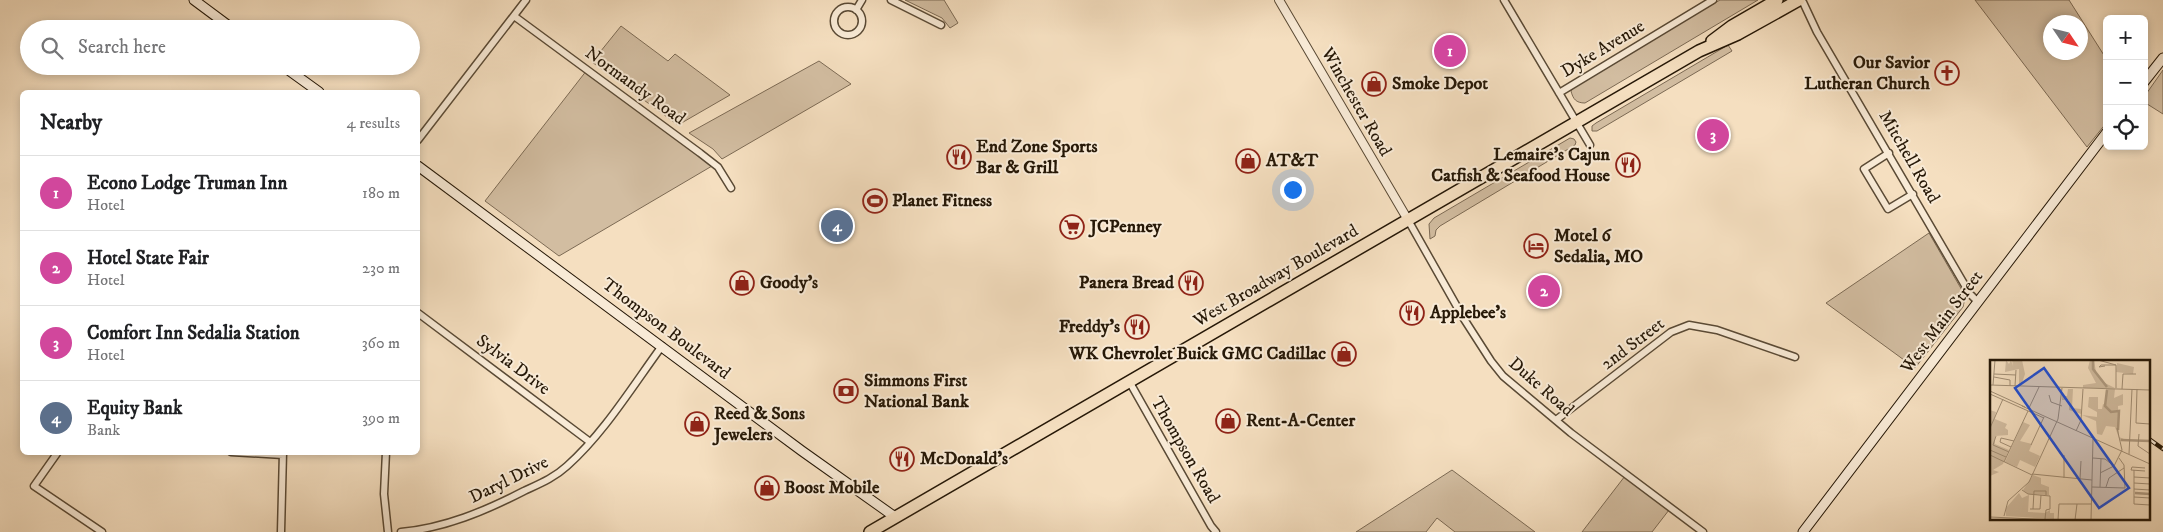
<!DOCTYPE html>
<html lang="en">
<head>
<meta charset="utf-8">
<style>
  :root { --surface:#fff; --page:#f2f2f2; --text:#202124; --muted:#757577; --line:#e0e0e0; --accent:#8f2418 }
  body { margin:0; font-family:"IM FELL DW Pica",serif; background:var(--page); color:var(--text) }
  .controls { position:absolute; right:15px; top:15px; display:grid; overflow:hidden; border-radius:8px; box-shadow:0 2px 8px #0003 }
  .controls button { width:45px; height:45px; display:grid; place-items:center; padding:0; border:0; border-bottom:1px solid var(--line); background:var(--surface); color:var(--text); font:25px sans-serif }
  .compass { position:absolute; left:2043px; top:15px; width:45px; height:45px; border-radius:50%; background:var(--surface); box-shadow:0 2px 8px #0003; rotate:125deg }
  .you { position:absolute; left:1292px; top:189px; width:18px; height:18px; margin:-12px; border:4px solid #fff; border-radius:50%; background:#1a73e8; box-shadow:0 0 0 8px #1a73e833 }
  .badge { display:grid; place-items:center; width:32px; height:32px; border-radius:50%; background:var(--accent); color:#fff; font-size:16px; font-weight:700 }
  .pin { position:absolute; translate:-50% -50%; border:2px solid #fff; box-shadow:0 1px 5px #0006 }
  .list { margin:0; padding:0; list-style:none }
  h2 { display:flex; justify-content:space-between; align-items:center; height:65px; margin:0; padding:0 20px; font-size:21px }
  h2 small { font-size:16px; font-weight:400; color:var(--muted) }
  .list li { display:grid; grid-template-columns:32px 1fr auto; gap:15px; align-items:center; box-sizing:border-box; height:75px; padding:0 20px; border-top:1px solid var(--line) }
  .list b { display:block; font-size:19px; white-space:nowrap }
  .list p { margin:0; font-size:16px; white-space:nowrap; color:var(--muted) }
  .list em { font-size:16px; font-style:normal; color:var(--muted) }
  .icon { flex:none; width:28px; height:28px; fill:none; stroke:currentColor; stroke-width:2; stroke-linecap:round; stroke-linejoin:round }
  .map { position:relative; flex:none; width:2163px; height:532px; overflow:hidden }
  .search { position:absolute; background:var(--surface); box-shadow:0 2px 8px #0003; left:20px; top:20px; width:400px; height:55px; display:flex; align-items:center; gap:12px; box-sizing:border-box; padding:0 18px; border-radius:28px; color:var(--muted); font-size:19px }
  .panel { position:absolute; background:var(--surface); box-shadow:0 2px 8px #0003; left:20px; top:90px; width:400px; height:365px; border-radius:8px }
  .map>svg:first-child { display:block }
  .green { fill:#d2bda1; stroke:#7c6a54; fill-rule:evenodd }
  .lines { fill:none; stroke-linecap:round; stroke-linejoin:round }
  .minor-casing { stroke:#5a4a35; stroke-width:9 }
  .tertiary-casing { stroke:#5a4a35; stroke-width:10 }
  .secondary-casing { stroke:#261807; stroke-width:11 }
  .trunk-casing { stroke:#261807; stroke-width:14 }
  .minor { stroke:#f8ead6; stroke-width:6 }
  .tertiary { stroke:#f8ead6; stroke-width:8 }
  .secondary { stroke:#f8ead6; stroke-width:9 }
  .trunk { stroke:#f5dfc0; stroke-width:11 }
  .rail-casing { stroke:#261807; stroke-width:4.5 }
  .rail { stroke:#f8ead6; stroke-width:2.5; stroke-dasharray:8; stroke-linecap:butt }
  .labels { text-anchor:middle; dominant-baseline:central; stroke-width:4; stroke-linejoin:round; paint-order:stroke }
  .street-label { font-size:18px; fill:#261807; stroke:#f8ead6 }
  .poi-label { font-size:18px; font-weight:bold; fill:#261807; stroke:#f8ead6; text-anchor:start }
  .inset-river { fill:none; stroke:#af9b81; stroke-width:2.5 }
  .inset-road { fill:none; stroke:#a28f76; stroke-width:1 }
  .view { fill:#1d4ed8; fill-opacity:0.15; stroke:#1d4ed8; stroke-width:2.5 }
  .inset-edge { fill:none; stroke:#261807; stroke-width:2.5 }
</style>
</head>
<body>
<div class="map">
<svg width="2163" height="532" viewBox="0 0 2163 532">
  <rect width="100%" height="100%" fill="#f5dfc0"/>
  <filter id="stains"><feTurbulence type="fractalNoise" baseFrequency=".004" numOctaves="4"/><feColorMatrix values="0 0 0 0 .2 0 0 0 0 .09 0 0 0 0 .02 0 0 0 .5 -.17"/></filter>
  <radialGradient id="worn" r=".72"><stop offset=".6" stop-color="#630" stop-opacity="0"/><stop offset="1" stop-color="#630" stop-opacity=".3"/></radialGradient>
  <!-- green -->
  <path class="green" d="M905 0H944L958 23 950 28 942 18Z
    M1720 0H1758L1585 103C1576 103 1573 99 1571 91L1576 84Z
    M1975 0H2069L2107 60V122L2087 147ZM2050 22H2080V52H2050Z
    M621 26 668 61 675 54 730 95 678 125 592 62Z
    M1728 45 1732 51 1597 131H1592V126L1596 123Z
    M819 61 851 84 722 159 713 149 689 133Z
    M587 70 712 166 559 256 485 201Z
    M2163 70V114L2144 102V97Z
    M1570 138 1574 139 1576 142 1575 145 1440 226 1436 230 1435 236 1430 239 1429 224 1434 218Z
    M1929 233 1963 292 1965 298 1963 307 1915 368 1826 303Z
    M1452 470 1535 532H1455L1437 518 1426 532H1356Z
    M1625 476 1669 510 1652 532H1582Z"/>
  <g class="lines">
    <!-- minor casing -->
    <g class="minor-casing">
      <path id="minor" d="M891 0 941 25
        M1504 0 1590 145
        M1802 0 1817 32 1970 294 1978 302
        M834 21a14 14 0 1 1 28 0a14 14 0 1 1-28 0Z
        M856 10 862 0
        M514 16 700 153 718 167 731 188
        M1559 93 1713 0
        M418 140 526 0
        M1889 153 1864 169 1888 209 1913 194
        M1408 220 1464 319 1491 361 1503 376 1571 433 1703 532
        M418 313 590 442
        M1129 381 1211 526 1216 532
        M1556 420 1671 332 1689 325 1717 330 1795 357
        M58 452 34 486 102 532
        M231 452 283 455
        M386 452 384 494 388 532
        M281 532 283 452
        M401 532C445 528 485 511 524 491 539 484 554 478 567 466 604 433 632 387 662 346"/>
    </g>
    <!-- tertiary casing -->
    <g class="tertiary-casing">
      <path id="tertiary" d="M1279 0 1408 220"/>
    </g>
    <!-- secondary casing -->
    <g class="secondary-casing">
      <path id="secondary" d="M194 0 233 29
        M283 66 319 92
        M2144 82 2163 58
        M418 166 802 451 895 517
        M1803 532 2107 132"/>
    </g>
    <!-- trunk casing -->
    <g class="trunk-casing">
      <path id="trunk" d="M1712 41 1732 26 1777 0
        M870 532 1699 51 1738 34 1799 0"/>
    </g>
    <!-- minor -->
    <use href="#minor" class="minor"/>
    <!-- tertiary -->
    <use href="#tertiary" class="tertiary"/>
    <!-- secondary -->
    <use href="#secondary" class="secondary"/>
    <!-- trunk -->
    <use href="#trunk" class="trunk"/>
    <!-- rail casing -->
    <g class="rail-casing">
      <path id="rail" d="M2149 439 2163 449"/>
    </g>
    <!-- rail -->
    <use href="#rail" class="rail"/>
  </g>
  <!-- icons -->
  <defs>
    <g id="church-ring" transform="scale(1.25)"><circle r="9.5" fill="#f8ead6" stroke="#8f2418" stroke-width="1.5"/><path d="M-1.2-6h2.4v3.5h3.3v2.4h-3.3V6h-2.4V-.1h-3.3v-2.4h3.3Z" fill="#8f2418"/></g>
    <g id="shop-ring" transform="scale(1.25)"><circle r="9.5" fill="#f8ead6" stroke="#8f2418" stroke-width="1.5"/><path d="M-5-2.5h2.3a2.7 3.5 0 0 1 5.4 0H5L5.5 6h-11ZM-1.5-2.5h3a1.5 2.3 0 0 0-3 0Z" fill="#8f2418"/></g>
    <g id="restaurant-ring" transform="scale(1.25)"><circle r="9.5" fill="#f8ead6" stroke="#8f2418" stroke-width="1.5"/><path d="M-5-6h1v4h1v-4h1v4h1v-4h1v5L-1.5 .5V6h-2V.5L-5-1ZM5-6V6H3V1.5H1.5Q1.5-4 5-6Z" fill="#8f2418"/></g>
    <g id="stadium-ring" transform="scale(1.25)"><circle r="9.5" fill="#f8ead6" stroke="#8f2418" stroke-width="1.5"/><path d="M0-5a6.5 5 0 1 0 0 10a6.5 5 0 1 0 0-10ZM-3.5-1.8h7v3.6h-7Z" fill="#8f2418"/></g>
    <g id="supermarket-ring" transform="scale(1.25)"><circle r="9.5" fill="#f8ead6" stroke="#8f2418" stroke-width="1.5"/><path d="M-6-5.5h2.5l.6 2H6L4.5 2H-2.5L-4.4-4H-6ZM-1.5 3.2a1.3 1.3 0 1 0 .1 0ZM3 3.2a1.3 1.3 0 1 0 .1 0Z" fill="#8f2418"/></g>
    <g id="hotel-ring" transform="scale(1.25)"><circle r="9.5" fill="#f8ead6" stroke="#8f2418" stroke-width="1.5"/><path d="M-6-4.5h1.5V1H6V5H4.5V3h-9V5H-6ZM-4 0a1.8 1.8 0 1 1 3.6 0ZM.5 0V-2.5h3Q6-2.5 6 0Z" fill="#8f2418"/></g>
    <g id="bank-ring" transform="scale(1.25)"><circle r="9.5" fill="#f8ead6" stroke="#8f2418" stroke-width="1.5"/><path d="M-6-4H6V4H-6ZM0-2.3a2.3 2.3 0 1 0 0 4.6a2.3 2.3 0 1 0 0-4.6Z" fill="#8f2418"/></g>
  </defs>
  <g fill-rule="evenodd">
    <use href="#church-ring" x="1947" y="73"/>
    <use href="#shop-ring" x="1374" y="84"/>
    <use href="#restaurant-ring" x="959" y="157"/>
    <use href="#shop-ring" x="1248" y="161"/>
    <use href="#restaurant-ring" x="1628" y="165"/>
    <use href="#stadium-ring" x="875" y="201"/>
    <use href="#supermarket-ring" x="1072" y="227"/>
    <use href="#hotel-ring" x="1536" y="246"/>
    <use href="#shop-ring" x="742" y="283"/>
    <use href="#restaurant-ring" x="1191" y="283"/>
    <use href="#restaurant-ring" x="1412" y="313"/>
    <use href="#restaurant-ring" x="1137" y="327"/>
    <use href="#shop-ring" x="1344" y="354"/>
    <use href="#bank-ring" x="846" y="391"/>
    <use href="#shop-ring" x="1228" y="421"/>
    <use href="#shop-ring" x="697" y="424"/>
    <use href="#restaurant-ring" x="902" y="459"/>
    <use href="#shop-ring" x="767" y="488"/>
  </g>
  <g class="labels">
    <!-- street labels -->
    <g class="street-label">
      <text transform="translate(1603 49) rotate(-31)">Dyke Avenue</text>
      <text transform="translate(635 86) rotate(36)">Normandy Road</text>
      <text transform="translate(1356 102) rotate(60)">Winchester Road</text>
      <text transform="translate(1909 157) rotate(60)">Mitchell Road</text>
      <text transform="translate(1276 276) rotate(-30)">West Broadway Boulevard</text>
      <text transform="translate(1942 322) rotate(-53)">West Main Street</text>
      <text transform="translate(666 329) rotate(37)">Thompson Boulevard</text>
      <text transform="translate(1633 344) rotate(-37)">2nd Street</text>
      <text transform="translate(513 365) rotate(37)">Sylvia Drive</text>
      <text transform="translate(1541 387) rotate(41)">Duke Road</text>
      <text transform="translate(1185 450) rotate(60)">Thompson Road</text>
      <text transform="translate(509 480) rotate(-26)">Daryl Drive</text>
    </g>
    <!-- poi labels -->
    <g class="poi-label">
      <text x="1930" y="63" text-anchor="end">Our Savior<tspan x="1930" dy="21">Lutheran Church</tspan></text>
      <text x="1392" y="84">Smoke Depot</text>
      <text x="976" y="147">End Zone Sports<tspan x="976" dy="21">Bar &amp; Grill</tspan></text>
      <text x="1610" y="155" text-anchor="end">Lemaire's Cajun<tspan x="1610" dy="21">Catfish &amp; Seafood House</tspan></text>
      <text x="1266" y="161">AT&amp;T</text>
      <text x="892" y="201">Planet Fitness</text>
      <text x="1090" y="227">JCPenney</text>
      <text x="1554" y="236">Motel 6<tspan x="1554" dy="21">Sedalia, MO</tspan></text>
      <text x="760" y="283">Goody's</text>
      <text x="1174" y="283" text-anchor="end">Panera Bread</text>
      <text x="1430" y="313">Applebee's</text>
      <text x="1120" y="327" text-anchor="end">Freddy's</text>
      <text x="1326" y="354" text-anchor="end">WK Chevrolet Buick GMC Cadillac</text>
      <text x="864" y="381">Simmons First<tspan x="864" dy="21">National Bank</tspan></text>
      <text x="714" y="414">Reed &amp; Sons<tspan x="714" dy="21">Jewelers</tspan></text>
      <text x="1246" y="421">Rent-A-Center</text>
      <text x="920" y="459">McDonald's</text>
      <text x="784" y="488">Boost Mobile</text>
    </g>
  </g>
  <!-- overview -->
  <g transform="translate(1990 360)">
    <rect width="160" height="160" fill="#f5dfc0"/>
    <path d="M16 0 19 4 21 0 23 6 22 0H32L35 14 31 26H29V9L15 12ZM100 0H104L106 12 115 23 125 28H93V25L106 23 98 8ZM127 3 144 7 143 14 126 12ZM78 29H83L82 48 91 49V54L79 50V40H72V36H77ZM116 29H125L124 38 133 34V45L128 46 129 77 139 81H130L125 67 116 66 112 75 107 74 106 61 92 55 107 57V52L98 47 99 37H108V49H112L113 44 116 45ZM0 50 6 52 5 59 17 64 15 68 18 70V75L5 76V84L19 90 13 104 3 110 9 112 0 116ZM33 62 40 65 30 81 42 84 39 91 50 96 45 107 30 100 27 107 15 102ZM43 115 51 118V124L59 127V135L38 134 33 130ZM29 133 32 138 39 135 38 152 55 153 60 150V153H64V159L16 156V148Z" fill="#d2bda1"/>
    <path class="inset-river" d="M103 0V9L117 27M117 30 115 46 121 52 129 51 128 70M131 80 160 81M145 133 160 134"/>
    <path class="inset-road" d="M108 0 126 5V28M115 6 109 7 111 5H126M4 14 26 15M4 17 20 20V26M0 25 160 30M3 25 5 0M25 26 26 10M132 29 133 14H146M147 29 146 63 160 64M0 31 35 47M0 34 54 58M59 35 61 42 72 46M32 46 160 104M39 48 49 27M0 68 13 39M86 71 91 60 93 29M149 74 148 86 160 94M6 76 3 85 19 92M41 85 54 57M21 87 10 82 11 78 24 81M0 90 16 97M139 94 142 29M0 95 42 115M74 95V118M103 98 115 99 124 106M14 102 38 51M144 110V144L160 145M155 111 141 110 142 107 155 108M110 113 124 106 132 90 127 68M42 114 102 120M144 117 160 118M90 119 91 101M144 123 160 124M102 127 135 128 134 105 129 98M110 127 111 99M116 127 119 118 134 108M144 129 160 130M32 130 38 134 60 136V149L56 150 55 159M144 137 160 138M40 149H50L51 135M43 149 44 131H56V135M14 156 18 141 39 122 68 59 72 28M0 157 65 160M68 160 69 144H101M85 160 87 144M101 160 103 79"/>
    <path class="view" d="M54 8 139 128 109 148 25 28Z"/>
    <rect width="160" height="160" class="inset-edge"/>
  </g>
  <rect width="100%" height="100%" filter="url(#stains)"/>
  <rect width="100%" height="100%" fill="url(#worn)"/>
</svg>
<div class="controls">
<button>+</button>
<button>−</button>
<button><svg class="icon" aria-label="locate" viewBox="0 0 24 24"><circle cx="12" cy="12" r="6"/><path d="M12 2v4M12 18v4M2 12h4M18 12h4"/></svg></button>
</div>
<svg class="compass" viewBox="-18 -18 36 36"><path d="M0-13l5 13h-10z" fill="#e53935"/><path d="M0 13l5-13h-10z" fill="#757577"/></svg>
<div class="you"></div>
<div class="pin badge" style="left:1450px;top:51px;background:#d1479c">1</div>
<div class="pin badge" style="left:1544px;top:291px;background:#d1479c">2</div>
<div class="pin badge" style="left:1713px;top:135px;background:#d1479c">3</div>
<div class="pin badge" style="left:837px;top:226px;background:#5c6f8a">4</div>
<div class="search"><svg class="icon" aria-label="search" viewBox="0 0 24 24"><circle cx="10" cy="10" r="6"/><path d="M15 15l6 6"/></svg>Search here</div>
<section class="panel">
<h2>Nearby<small>4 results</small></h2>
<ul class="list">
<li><span class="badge" style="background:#d1479c">1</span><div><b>Econo Lodge Truman Inn</b><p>Hotel</p></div><em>180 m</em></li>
<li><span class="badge" style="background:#d1479c">2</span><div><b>Hotel State Fair</b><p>Hotel</p></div><em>230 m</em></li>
<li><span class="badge" style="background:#d1479c">3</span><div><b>Comfort Inn Sedalia Station</b><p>Hotel</p></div><em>360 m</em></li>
<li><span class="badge" style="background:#5c6f8a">4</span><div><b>Equity Bank</b><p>Bank</p></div><em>390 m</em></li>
</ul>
</section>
</div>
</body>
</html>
